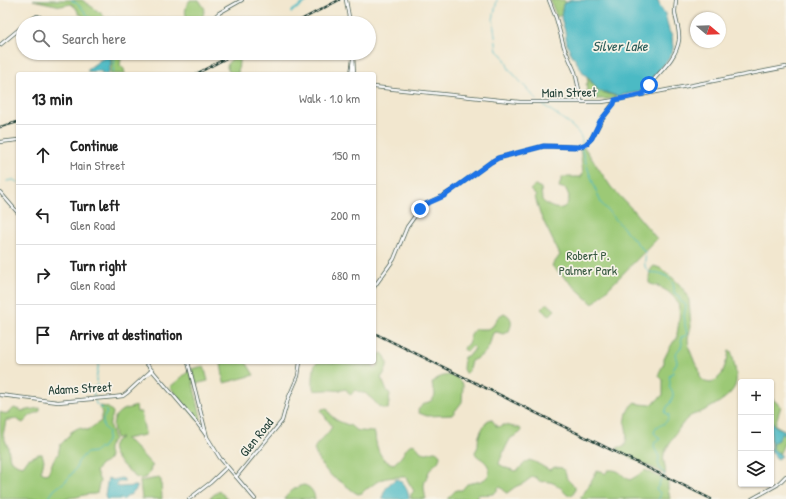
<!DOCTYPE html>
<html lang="en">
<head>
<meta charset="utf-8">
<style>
  :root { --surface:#fff; --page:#f6f6f6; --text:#222; --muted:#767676; --line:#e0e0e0 }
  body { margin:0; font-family:"Patrick Hand",sans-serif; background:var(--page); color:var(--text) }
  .controls { position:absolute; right:12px; bottom:12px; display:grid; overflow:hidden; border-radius:4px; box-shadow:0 1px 3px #0004 }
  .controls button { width:36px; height:36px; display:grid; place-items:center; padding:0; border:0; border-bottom:1px solid var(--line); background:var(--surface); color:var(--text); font:20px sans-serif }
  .compass { position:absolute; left:690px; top:12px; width:36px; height:36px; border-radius:50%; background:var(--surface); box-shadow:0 1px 3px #0004; rotate:109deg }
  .stop { position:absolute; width:12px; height:12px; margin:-9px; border:3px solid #1a73e8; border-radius:50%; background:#fff }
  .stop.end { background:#1a73e8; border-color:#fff; box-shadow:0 1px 4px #0008 }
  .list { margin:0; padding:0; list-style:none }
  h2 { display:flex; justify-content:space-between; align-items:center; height:52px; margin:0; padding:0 16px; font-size:17px }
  h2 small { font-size:13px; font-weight:400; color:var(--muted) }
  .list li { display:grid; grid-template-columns:26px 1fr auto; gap:12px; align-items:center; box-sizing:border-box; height:60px; padding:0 16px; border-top:1px solid var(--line) }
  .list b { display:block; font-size:15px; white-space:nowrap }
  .list p { margin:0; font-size:13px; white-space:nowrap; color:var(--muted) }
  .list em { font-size:13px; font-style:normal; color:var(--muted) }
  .icon { flex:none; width:22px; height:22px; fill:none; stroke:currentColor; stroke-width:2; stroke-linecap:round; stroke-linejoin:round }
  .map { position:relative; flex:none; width:786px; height:499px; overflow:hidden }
  .search { position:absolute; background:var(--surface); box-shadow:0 1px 3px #0004; left:16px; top:16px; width:360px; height:44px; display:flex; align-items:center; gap:10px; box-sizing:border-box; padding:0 14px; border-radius:22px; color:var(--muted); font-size:15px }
  .panel { position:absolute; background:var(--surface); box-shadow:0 1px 3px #0004; left:16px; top:72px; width:360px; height:292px; border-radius:4px }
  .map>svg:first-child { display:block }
  .green { fill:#9cc976; stroke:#5e8355 }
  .water { fill:#4cbac4; stroke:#367c7c }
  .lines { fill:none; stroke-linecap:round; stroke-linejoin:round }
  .stream { stroke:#4cbac4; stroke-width:1 }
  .canal { stroke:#4cbac4; stroke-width:2 }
  .secondary-casing { stroke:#3f564b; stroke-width:4 }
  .secondary { stroke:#fff; stroke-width:2.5 }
  .rail-casing { stroke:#1f3d34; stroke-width:2.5 }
  .rail { stroke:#f7f3e8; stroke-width:1; stroke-dasharray:3; stroke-linecap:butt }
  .route { stroke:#1a73e8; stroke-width:5 }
  .labels { text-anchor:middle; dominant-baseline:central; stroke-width:3.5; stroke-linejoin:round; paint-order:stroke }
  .street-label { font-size:13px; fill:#1f3d34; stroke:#f7f3e8 }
  .park-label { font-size:13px; fill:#385941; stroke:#f7f3e8 }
  .water-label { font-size:14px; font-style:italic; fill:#2a5c58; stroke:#f7f3e8 }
</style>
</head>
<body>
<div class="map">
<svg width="786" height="499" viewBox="0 0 786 499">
  <rect width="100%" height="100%" fill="#f7f3e8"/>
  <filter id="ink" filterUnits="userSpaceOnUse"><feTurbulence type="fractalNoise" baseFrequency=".025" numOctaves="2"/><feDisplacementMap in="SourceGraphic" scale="8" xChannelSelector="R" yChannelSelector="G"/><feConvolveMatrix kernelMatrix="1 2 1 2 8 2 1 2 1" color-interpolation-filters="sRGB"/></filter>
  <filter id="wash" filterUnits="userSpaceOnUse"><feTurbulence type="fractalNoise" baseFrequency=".012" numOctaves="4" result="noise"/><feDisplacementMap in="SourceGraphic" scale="16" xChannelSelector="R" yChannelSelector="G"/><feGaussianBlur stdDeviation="0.9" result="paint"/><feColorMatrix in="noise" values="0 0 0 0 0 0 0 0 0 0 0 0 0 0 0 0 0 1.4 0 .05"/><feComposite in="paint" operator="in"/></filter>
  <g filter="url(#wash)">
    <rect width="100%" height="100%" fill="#f2e7cf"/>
    <!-- green -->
    <path class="green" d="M33 0H82L102 14 106 20V23H87V21L84 19 82 15 79 14 76 8 71 4 61 6Z
      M190 0H199L205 9C203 14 203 19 199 23H193C192 21 190 20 188 19 183 14 186 5 190 0Z
      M550 0H564L566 3 563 4 561 15 557 17Z
      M108 53H119L121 59 120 65 124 69 125 74H110C111 66 115 59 108 53Z
      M239 56H240L239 61 238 74 230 72 227 68C227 60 233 59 239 56Z
      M587 77 599 91 615 96V98L607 99H588L586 84 588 83Z
      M584 147 611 187 632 209 657 239 593 304 552 266 560 255 540 214 535 197 536 196 530 190 535 185 541 188 542 200C551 210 568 214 569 196L566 189 559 187 562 177H581L583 173 580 148Z
      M654 266 660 268 674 279 679 284 688 296 689 301 691 326 688 339 689 348 695 363 699 369 700 377 705 382 711 383 715 381 722 374 728 357 729 351H731L732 354C734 362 737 374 736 382 734 396 712 407 699 413 695 414 691 415 688 418 683 421 666 448 664 454 662 461 667 467 665 475L659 471 620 452 617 448 619 447H624C628 439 627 431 625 423 626 420 626 417 627 413 629 408 631 405 635 402L640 404 651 405 663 395V380L659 376V373L664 363V359L669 349 674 341 677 339V334C681 310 683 298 658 286 655 285 652 285 649 283 649 277 649 269 654 266Z
      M547 303 555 310 549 316 541 309Z
      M504 313C512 317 513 322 509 331L503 334 497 332 493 333C491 337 491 342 489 346 486 354 478 358 471 361L468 372 467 373H465L463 369 464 357 471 354 474 349 473 346H472L469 350 467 351 464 350V348L469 342 471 334 475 329H487L490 328 493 326 498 317Z
      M382 353C387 357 389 366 385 372 384 374 382 376 381 378L384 384 386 389 390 394 388 409C378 408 379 406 373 400 371 398 368 396 365 393H362L355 390C349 398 350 394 346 389 336 392 333 389 325 390 321 390 318 391 314 390 314 389 313 389 313 387 312 386 314 365 315 364L318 362H372L373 367 376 368 378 366 379 355Z
      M224 362H246L254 375 224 383 221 363Z
      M204 366 208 381 195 384 191 369Z
      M190 370 200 413 201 419 199 421 170 387Z
      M449 375 456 377 463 384 462 402 452 415 427 416 419 413 418 410C422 405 425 403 431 401 438 394 434 392 432 384 435 378 442 376 449 375Z
      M771 398 781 406 775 425 786 431V439L779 455 771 451Z
      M99 406 107 407 113 412C113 416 111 419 110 422 109 428 113 433 114 439 110 444 105 449 110 456 108 462 105 463 100 465L96 472 100 481 97 493 95 494C88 494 83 495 77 497 73 498 70 497 67 499H0V412C6 415 9 413 14 408L22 411 40 408V411L31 415 23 423 16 419 11 420H6L3 435 8 447 10 460 18 465 23 466 28 459 39 454H42L44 460 41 472 45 474 48 473 54 459 58 455 60 445 68 437 71 432 78 428H80L86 430H88L101 421 102 413Z
      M136 406 137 412H141L145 433 144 435 125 439 130 442 153 466 151 467C150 477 142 482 134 476 125 467 99 447 121 438H116C112 428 111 418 121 411 125 409 131 408 136 406Z
      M327 408C333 421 338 421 351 426 352 427 354 429 356 430 359 431 371 432 374 432 376 436 375 438 376 442 378 452 382 462 394 464 396 461 399 460 401 457 405 452 406 447 411 444L415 445 421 452C421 452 426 453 427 453 433 452 435 448 440 455 440 462 436 463 431 468 429 471 424 482 424 486 424 489 425 496 426 499H411V494L414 491C411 486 408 482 406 477 400 477 388 477 383 479 380 480 376 482 374 484 370 486 370 488 366 489L362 493 358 494C353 492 350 488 345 485 342 482 338 480 334 478 325 471 317 459 314 449 318 440 329 435 332 426L321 411 322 409Z
      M491 419 493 421 497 427C499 427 501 426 504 425 506 425 519 428 521 429L520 433C517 435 514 436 511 438 509 440 499 461 499 464L506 468 516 471C521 469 523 463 529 460L535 462 549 470 555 467 562 468 565 472 567 479 575 487V490L572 495C565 497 565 491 560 487 557 485 554 483 550 482 543 480 541 485 536 477H532L524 483 515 487 507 493H506L504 490 500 487 498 488C495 498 485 493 478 495L477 497 480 499H447L456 490H462L467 484C471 483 473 483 477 482 489 480 494 470 484 461 480 457 476 457 475 452 480 445 477 443 479 436 481 430 484 426 487 421Z
      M608 470C622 469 620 476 630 480 633 478 643 473 645 470L668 481V488L670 499H581V497L588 487 596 472 597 471H602L605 474Z
      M159 478 161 480 162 499H142L140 481Z
      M304 485C311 487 314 492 315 499H284C290 492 296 486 304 485Z
      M219 490 227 499H209Z"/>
    <!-- water -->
    <path class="water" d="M571 0H658L660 6 665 14 669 31 672 36 673 48 672 53 668 60 640 92 617 96 598 90 589 78 584 74 571 53 567 45 565 31 561 18 563 4Z
      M107 55 110 56 111 62 108 74H102V72L100 71 88 72V69Z
      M771 420 775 426 786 431V438L785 434 782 433 778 440 772 443 773 449 782 456 777 459 771 451Z
      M108 478 113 480 121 478 124 479V482H119L117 483 116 486 120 487 136 486H137V488L134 492 124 499H106L105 495Z
      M397 479C404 482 409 492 409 499H382C384 490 388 483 397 479Z"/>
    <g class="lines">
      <!-- stream -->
      <path class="stream" d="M71 0C82 5 84 13 93 20 95 21 97 22 99 23
        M497 0 493 20 497 51 503 55 509 69 537 100
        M113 74 115 57 114 53
        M594 99 600 91
        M542 104C554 113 572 124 580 135 582 138 582 141 582 144
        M581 148 589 172 601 203 645 252C647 258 642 264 647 270 650 274 654 272 658 273 665 274 673 280 674 287 674 289 674 291 674 293L679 296 680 301 685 304 686 306 684 316 685 321V326L686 329 687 334 685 336 681 337 682 344 681 347 675 354 677 362 673 370V373L670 374C668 380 672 381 669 387L673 393V396L670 403 667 407 665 413 669 415C668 423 662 425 656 427L654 433 660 439 659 440 655 441 654 447 659 457 658 463 660 469 665 474 660 481 659 485 656 489 660 493V497L658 499
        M7 181 13 180 18 182
        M95 398 92 390 93 387 97 385 96 380 99 362
        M48 499 54 490 67 480 76 468 78 462 83 456 87 453 94 452 99 448H102L107 441 108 432 103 426V419L107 412 96 404 95 401"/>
      <!-- canal -->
      <path class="canal" d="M291 12 309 0"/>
    </g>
  </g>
  <g filter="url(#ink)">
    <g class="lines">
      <!-- secondary casing -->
      <g class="secondary-casing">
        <path id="secondary" d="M346 0 350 23
          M549 0 556 18 564 47 575 72 580 94 581 102
          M27 23 37 16 40 17 45 23
          M208 23 219 13 242 0
          M0 45 23 26
          M353 53 354 74
          M351 74 353 59
          M374 87 520 102H602L615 100 786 67
          M643 94C653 76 676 62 679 40 680 30 676 22 675 12 675 8 676 4 676 0
          M0 142 18 140
          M0 192 18 213
          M374 287 394 259 407 227 420 209 425 204 441 197 451 191 491 162 498 158 544 146 578 147 585 145 591 139 601 121 613 104 615 100
          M145 362 198 424 206 435
          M188 362 207 437 220 458 255 499
          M0 395 58 402 115 397 123 396 127 393 152 370
          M236 477 282 421 288 399 298 376 300 362
          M189 499 210 483 227 467
          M752 499 777 485 786 476"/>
      </g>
      <!-- secondary -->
      <use href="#secondary" class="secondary"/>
      <!-- rail casing -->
      <g class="rail-casing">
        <path id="rail" d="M295 23 339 0
          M196 74 236 53
          M0 127 18 122
          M374 333 711 499"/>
      </g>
      <!-- rail -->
      <use href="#rail" class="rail"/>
    </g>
  </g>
  <g class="lines" filter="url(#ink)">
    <!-- route -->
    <path class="route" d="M420 209 426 204 444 196 451 191 491 162 498 158 544 146 578 147 586 144 592 138 600 121 614 104 615 100 643 94 649 85"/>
  </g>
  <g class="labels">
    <!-- street labels -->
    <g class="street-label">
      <text transform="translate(569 92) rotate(-1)">Main Street</text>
      <text transform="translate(80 388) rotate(-3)">Adams Street</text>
      <text transform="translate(256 437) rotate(-51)">Glen Road</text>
    </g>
    <!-- park labels -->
    <g class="park-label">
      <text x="588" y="255">Robert P.<tspan x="588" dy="15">Palmer Park</tspan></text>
    </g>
    <!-- water labels -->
    <g class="water-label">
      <text x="620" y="45">Silver Lake</text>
    </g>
  </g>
</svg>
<div class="controls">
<button>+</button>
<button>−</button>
<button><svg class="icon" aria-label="layers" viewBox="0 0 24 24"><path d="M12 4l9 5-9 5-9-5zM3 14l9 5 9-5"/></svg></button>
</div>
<svg class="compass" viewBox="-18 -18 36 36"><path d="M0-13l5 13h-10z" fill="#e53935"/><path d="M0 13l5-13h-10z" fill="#767676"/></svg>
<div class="stop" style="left:649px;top:85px"></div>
<div class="stop end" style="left:420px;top:209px"></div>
<div class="search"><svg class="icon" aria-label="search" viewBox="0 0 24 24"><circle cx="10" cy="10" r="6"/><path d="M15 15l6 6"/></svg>Search here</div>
<section class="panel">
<h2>13 min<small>Walk · 1.0 km</small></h2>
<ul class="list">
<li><svg class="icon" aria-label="ahead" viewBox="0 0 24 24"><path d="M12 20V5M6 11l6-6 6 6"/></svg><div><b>Continue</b><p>Main Street</p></div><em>150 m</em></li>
<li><svg class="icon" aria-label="left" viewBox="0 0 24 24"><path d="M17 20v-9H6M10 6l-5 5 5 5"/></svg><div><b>Turn left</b><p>Glen Road</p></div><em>200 m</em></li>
<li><svg class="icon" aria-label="right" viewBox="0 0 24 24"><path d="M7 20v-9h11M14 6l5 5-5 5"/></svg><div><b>Turn right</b><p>Glen Road</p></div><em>680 m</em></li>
<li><svg class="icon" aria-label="arrive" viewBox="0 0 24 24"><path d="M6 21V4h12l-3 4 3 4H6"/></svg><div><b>Arrive at destination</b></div></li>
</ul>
</section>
</div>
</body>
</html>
